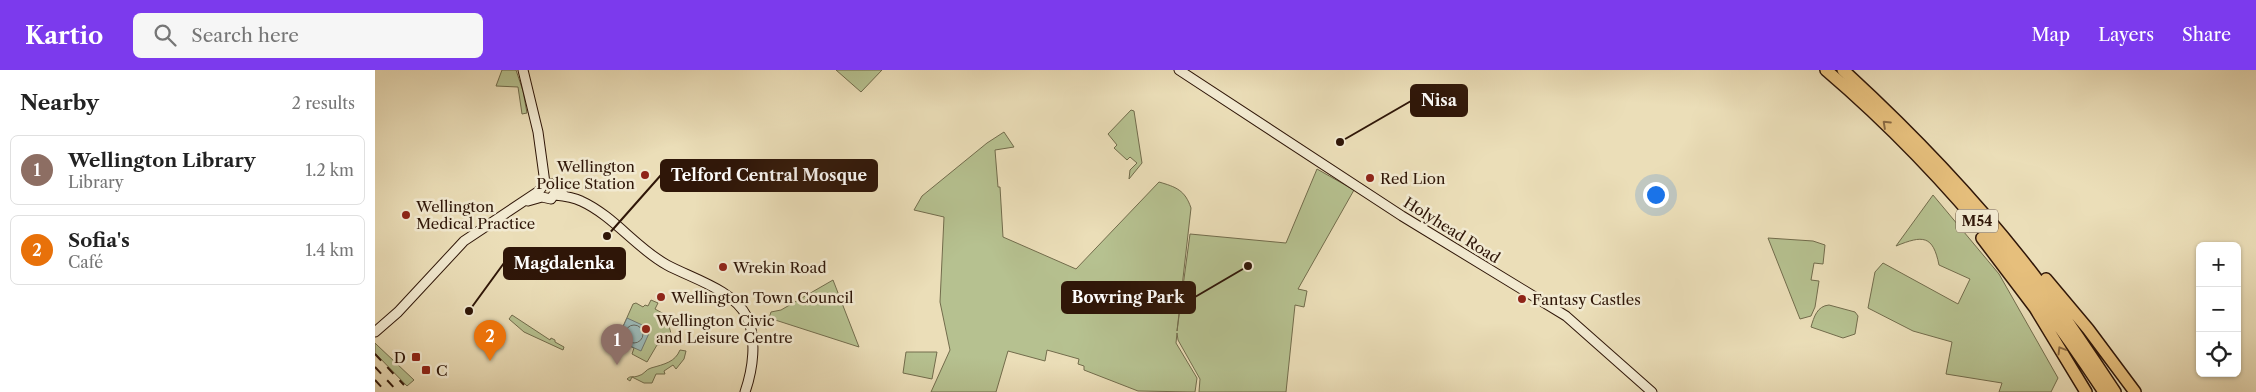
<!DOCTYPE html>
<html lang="en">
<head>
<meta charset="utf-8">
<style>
  :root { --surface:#fff; --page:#f6f6f6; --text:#222; --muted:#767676; --line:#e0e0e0; --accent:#7c3aed }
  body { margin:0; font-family:"Libre Caslon Text",serif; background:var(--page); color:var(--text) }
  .controls { position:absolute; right:15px; bottom:15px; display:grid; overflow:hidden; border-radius:8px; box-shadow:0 1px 4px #0004 }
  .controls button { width:45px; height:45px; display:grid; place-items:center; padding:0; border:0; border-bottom:1px solid var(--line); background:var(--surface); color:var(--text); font:25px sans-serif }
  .you { position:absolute; left:1280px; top:124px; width:18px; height:18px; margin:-12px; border:4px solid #fff; border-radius:50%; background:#1a73e8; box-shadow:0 0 0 8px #1a73e833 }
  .badge { display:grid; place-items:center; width:32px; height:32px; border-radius:50%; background:var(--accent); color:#fff; font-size:16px; font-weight:700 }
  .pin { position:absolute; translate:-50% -41px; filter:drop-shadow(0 1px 2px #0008) }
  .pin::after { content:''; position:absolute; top:26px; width:18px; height:15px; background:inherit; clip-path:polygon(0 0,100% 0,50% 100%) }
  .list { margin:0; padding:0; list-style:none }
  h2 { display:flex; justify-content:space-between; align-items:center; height:65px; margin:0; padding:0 20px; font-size:21px }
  h2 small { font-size:16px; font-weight:400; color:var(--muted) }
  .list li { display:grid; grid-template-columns:32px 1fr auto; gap:15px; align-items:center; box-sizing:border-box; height:70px; margin:0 10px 10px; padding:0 10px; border:1px solid var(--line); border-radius:8px }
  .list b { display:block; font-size:19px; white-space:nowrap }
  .list p { margin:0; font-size:16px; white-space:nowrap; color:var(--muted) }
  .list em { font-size:16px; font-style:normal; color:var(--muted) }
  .icon { flex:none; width:28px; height:28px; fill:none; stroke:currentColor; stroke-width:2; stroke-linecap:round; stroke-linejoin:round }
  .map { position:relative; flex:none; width:1881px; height:322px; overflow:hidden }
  header { display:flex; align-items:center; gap:30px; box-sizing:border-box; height:70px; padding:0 25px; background:var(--accent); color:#fff }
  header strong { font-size:24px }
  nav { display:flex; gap:28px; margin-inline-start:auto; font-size:18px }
  .search { width:350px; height:45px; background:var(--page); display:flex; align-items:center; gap:12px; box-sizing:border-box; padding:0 18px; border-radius:8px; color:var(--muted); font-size:19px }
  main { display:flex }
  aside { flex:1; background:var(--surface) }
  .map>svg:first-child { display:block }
  .green { fill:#b6c190; stroke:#726c4c }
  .water { fill:#9cbab9; stroke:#707872 }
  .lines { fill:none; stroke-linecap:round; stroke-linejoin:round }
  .shore { stroke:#666860; stroke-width:1 }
  .secondary-casing { stroke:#2f1608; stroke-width:11 }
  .highway-casing { stroke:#2f1608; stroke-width:14 }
  .secondary { stroke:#f2ead1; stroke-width:9 }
  .highway { stroke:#e6bf7c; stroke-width:11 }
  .rail { stroke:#2f1608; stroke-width:2; stroke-dasharray:9 9; stroke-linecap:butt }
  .oneway { stroke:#8a6a42 }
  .poi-dot { fill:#8f2418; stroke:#f2ead1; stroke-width:2 }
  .labels { text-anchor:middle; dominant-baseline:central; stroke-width:5; stroke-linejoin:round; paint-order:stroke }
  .shield { fill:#f2ead1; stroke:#6a5644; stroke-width:1 }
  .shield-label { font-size:14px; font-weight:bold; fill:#2f1608 }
  .poi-label { font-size:15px; fill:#2f1608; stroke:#f2ead1; text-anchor:start }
  .street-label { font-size:15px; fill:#2f1608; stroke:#f2ead1 }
  .leader { fill:none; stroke:#2f1608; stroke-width:2 }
  .callout-dot { fill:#2f1608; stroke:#f2ead1; stroke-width:2 }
  .callout { fill:#2f1608; stroke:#2f1608; stroke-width:2 }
  .callout-label { font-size:16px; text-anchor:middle; font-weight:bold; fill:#fff }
</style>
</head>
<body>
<header>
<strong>Kartio</strong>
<div class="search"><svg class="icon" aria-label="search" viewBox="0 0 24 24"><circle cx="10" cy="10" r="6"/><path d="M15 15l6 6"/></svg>Search here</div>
<nav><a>Map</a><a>Layers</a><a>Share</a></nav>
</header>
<main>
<aside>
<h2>Nearby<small>2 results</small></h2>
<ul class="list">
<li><span class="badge" style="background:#8d6e63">1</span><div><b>Wellington Library</b><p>Library</p></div><em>1.2 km</em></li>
<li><span class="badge" style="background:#e8710a">2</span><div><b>Sofia's</b><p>Café</p></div><em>1.4 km</em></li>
</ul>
</aside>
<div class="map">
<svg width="1881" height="322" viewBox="0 0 1881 322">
  <rect width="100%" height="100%" fill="#ebdeb8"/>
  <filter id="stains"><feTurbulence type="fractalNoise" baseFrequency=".004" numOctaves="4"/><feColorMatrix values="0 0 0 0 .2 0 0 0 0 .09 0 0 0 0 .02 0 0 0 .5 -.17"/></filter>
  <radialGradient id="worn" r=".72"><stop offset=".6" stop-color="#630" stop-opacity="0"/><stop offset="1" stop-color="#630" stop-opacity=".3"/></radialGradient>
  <!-- green -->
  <path class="green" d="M127 0H141L148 21 152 43 147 44 143 17 121 16Z
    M461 0H507L486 22Z
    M756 40 759 41 767 93 754 109 755 100 762 93 755 87 752 90 739 78 742 75 733 64Z
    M629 62 639 77 620 80 623 117H625L628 167 701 199 784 112C801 117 810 120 816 138L802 261 815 164 911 173 942 99 979 120 923 219 932 221 929 237 920 235 911 322H824L825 309 803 270 802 263 801 273 822 308 820 322 763 321 709 300V296L703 294 704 289 672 280 670 291 633 281 621 322H556L575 280 565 232 569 147 539 140 547 126 612 73Z
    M1558 125 1624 204 1683 308 1676 322H1624L1627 313 1571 304 1577 272 1538 261 1493 238 1500 202 1508 193 1583 234 1595 209 1564 195C1558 165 1548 165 1521 176Z
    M1393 168 1438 171 1450 175 1448 194 1439 193 1436 210 1444 211 1440 237 1436 246 1425 249Z
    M458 210 484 277 394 248 396 242 406 240Z
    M276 230 283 233 280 239 289 244 286 250C300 257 299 274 282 275L272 292 257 284 259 278 242 270 258 234 261 233 268 237 270 235 273 236Z
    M1454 235 1480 242 1483 246 1480 264 1468 268 1436 257C1439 247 1442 236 1454 235Z
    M137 245 175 270 176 268 180 270V272L189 277 188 280 149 262 134 249Z
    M0 273 2 275 39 310 32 316 0 283Z
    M305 280 311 281 309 289 301 299 298 295 289 301 290 304H281L277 313H269L257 307 255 311 252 309C256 305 257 308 263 306 269 305 271 299 276 298 290 294 300 292 305 280Z
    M531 282H562L557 309 528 303Z"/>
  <!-- water -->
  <path class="water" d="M252 248 276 259 266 281 242 270Z"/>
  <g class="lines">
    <!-- shore -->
    <path class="shore" d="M250 264a9 9 0 1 1 18 0a9 9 0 1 1-18 0Z"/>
    <!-- secondary casing -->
    <g class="secondary-casing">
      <path id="secondary" d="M148 0 163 62 170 113
        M804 0 1027 146 1191 246 1277 322
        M180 125C189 126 198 127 206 131 239 146 261 178 292 195 316 208 359 220 372 247 382 269 378 299 370 322
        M153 131 167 127 176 129 181 121
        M0 262 23 242 89 171 164 121 170 113 177 114 181 120 189 125"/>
    </g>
    <!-- highway casing -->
    <g class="highway-casing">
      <path id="highway" d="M1451 0C1560 93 1651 203 1729 322
        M1468 0C1539 65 1606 135 1664 212 1691 247 1715 285 1740 322
        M1607 168 1660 238 1711 322
        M1671 209 1713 259 1760 322"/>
    </g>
    <!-- secondary -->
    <use href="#secondary" class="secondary"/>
    <!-- highway -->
    <use href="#highway" class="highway"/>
    <!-- rail -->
    <path class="rail" d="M0 284 29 315
      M0 297 23 322
      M0 310 11 322"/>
  </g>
  <!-- one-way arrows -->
  <defs><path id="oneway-chevron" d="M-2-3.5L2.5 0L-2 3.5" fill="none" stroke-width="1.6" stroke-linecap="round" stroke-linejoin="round" transform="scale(1.25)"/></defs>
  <g class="oneway">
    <use href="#oneway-chevron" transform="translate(1511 54) rotate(-137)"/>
    <use href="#oneway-chevron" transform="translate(1686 280) rotate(-121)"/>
  </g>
  <!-- markers -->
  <g class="poi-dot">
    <circle cx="270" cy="105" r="5"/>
    <circle cx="995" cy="108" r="5"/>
    <circle cx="31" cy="145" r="5"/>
    <circle cx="348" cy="197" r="5"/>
    <circle cx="286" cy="227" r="5"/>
    <circle cx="1147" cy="229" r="5"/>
    <circle cx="271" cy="259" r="5"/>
    <rect x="36" y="282" width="10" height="10" rx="2.5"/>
    <rect x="46" y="295" width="10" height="10" rx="2.5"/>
  </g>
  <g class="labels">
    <!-- shield labels -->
    <rect class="shield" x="1581" y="139.5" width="42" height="23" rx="4"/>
    <g class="shield-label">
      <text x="1602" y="151">M54</text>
    </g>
    <!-- poi labels -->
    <g class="poi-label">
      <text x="260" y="96" text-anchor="end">Wellington<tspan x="260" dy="17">Police Station</tspan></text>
      <text x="1005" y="108">Red Lion</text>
      <text x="41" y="136">Wellington<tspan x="41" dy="17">Medical Practice</tspan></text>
      <text x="358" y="197">Wrekin Road</text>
      <text x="296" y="227">Wellington Town Council</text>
      <text x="1157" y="229">Fantasy Castles</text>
      <text x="281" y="250">Wellington Civic<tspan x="281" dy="17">and Leisure Centre</tspan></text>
      <text x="31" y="287" text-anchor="end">D</text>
      <text x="61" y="300">C</text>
    </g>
    <!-- street labels -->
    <g class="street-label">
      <text transform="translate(1077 160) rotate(32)">Holyhead Road</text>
    </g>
  </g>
  <!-- callouts -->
  <path class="leader" d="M965 72L1036 31M232 166L286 105M94 241L129 193M873 196L820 227"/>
  <g class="callout-dot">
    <circle cx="965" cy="72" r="5"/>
    <circle cx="232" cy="166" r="5"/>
    <circle cx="94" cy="241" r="5"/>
    <circle cx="873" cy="196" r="5"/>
  </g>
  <g class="callout">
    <rect x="1036" y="15" width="56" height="31" rx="5"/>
    <rect x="286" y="90" width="216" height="31" rx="5"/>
    <rect x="129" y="178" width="121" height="31" rx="5"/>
    <rect x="687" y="212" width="133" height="31" rx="5"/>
  </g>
  <g class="callout-label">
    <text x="1064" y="36">Nisa</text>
    <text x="394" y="111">Telford Central Mosque</text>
    <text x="189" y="199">Magdalenka</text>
    <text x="753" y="233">Bowring Park</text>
  </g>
  <rect width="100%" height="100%" filter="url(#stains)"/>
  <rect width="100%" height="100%" fill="url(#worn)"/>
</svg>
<div class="controls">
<button>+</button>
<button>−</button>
<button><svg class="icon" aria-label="locate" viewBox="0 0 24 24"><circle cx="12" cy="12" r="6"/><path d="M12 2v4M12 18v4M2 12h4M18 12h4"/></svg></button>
</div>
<div class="you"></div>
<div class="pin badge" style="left:242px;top:295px;background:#8d6e63">1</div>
<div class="pin badge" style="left:115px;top:291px;background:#e8710a">2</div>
</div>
</main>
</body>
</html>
